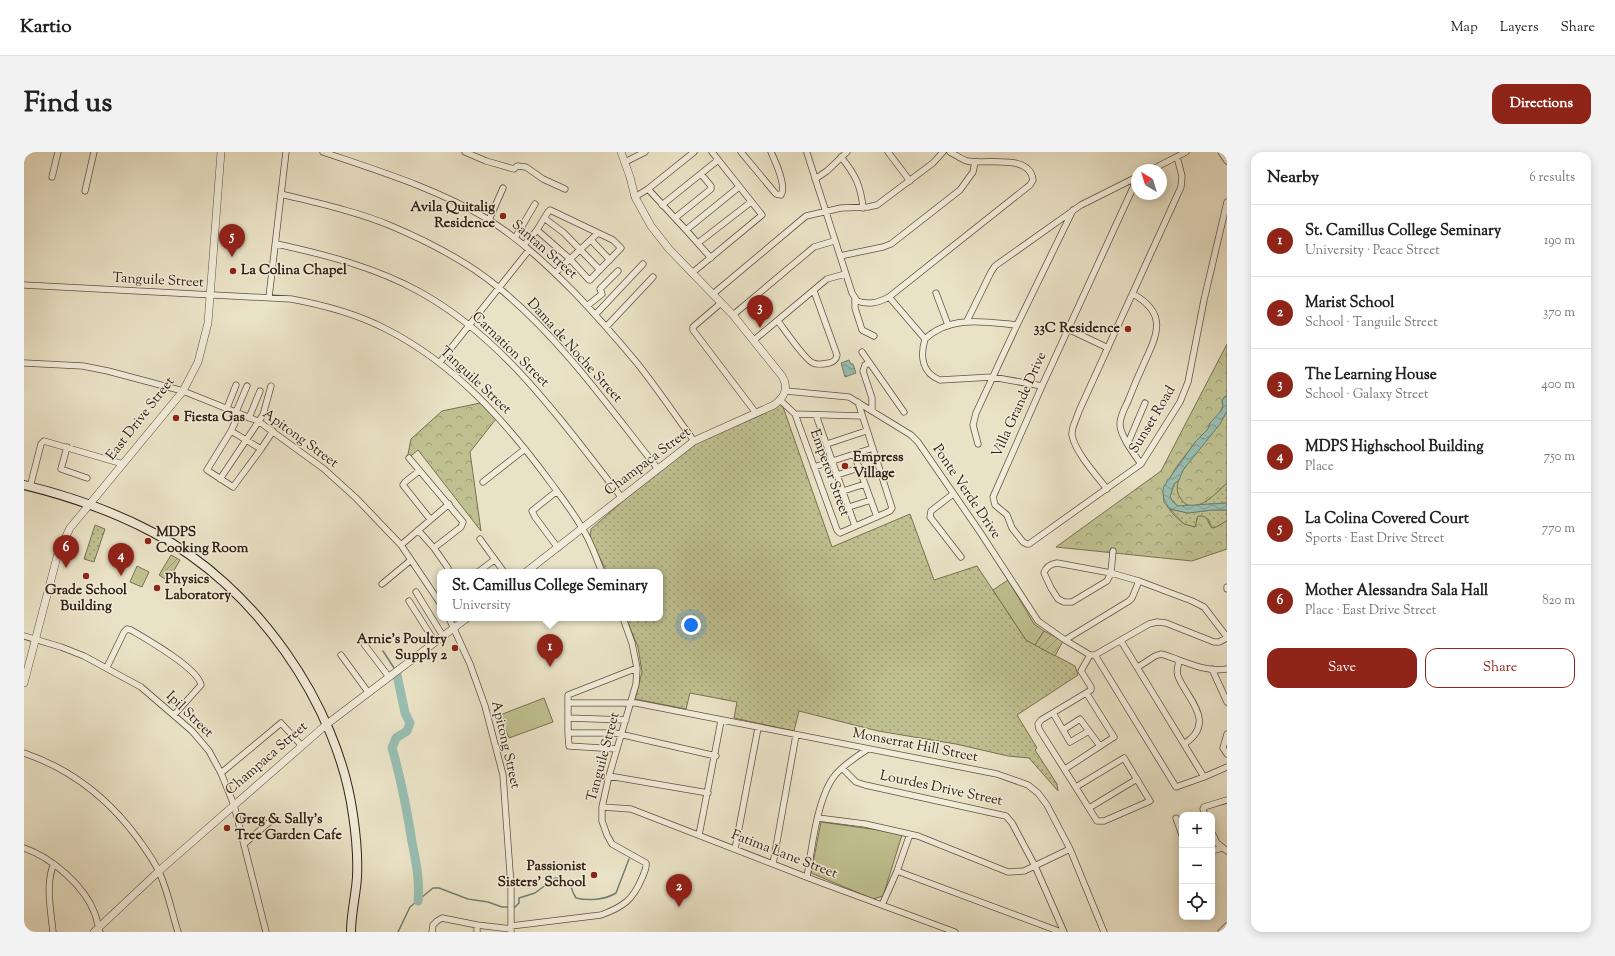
<!DOCTYPE html>
<html lang="en">
<head>
<meta charset="utf-8">
<style>
  :root { --surface:#fff; --page:#f2f2f2; --text:#222; --muted:#767676; --line:#e0e0e0; --accent:#8f2418 }
  body { margin:0; font-family:"Sorts Mill Goudy",serif; background:var(--page); color:var(--text) }
  .controls { position:absolute; right:12px; bottom:12px; display:grid; overflow:hidden; border-radius:8px; box-shadow:0 2px 10px #0003 }
  .controls button { width:36px; height:36px; display:grid; place-items:center; padding:0; border:0; border-bottom:1px solid var(--line); background:var(--surface); color:var(--text); font:20px sans-serif }
  .compass { position:absolute; left:1107px; top:12px; width:36px; height:36px; border-radius:50%; background:var(--surface); box-shadow:0 2px 10px #0003; rotate:322deg }
  .you { position:absolute; left:667px; top:473px; width:14px; height:14px; margin:-10px; border:3px solid #fff; border-radius:50%; background:#1a73e8; box-shadow:0 0 0 6px #1a73e833 }
  .badge { display:grid; place-items:center; width:26px; height:26px; border-radius:50%; background:var(--accent); color:#fff; font-size:13px; font-weight:700 }
  .pin { position:absolute; translate:-50% -33px; filter:drop-shadow(0 1px 2px #0008) }
  .pin::after { content:''; position:absolute; top:21px; width:14px; height:12px; background:inherit; clip-path:polygon(0 0,100% 0,50% 100%) }
  .popup { position:absolute; left:413px; top:417px; width:226px; height:52px; box-sizing:border-box; display:grid; place-content:center; border-radius:8px; background:var(--surface); filter:drop-shadow(0 1px 3px #0005); font-size:13px; white-space:nowrap; color:var(--muted) }
  .popup b { font-size:15px; color:var(--text) }
  .popup::after { content:''; position:absolute; left:50%; top:100%; margin-left:-8px; border:8px solid transparent; border-top-color:var(--surface) }
  .list { margin:0; padding:0; list-style:none }
  h2 { display:flex; justify-content:space-between; align-items:center; height:52px; margin:0; padding:0 16px; font-size:17px }
  h2 small { font-size:13px; font-weight:400; color:var(--muted) }
  .list li { display:grid; grid-template-columns:26px 1fr auto; gap:12px; align-items:center; box-sizing:border-box; height:72px; padding:0 16px; border-top:1px solid var(--line) }
  .list b { display:block; font-size:15px; white-space:nowrap }
  .list p { margin:0; font-size:13px; white-space:nowrap; color:var(--muted) }
  .list em { font-size:13px; font-style:normal; color:var(--muted) }
  .actions { display:flex; gap:8px; padding:12px 16px }
  .actions a { flex:1; padding:9px 0; border:1px solid var(--accent); border-radius:12px; text-align:center; font-size:14px; color:var(--accent) }
  .actions .main { background:var(--accent); color:#fff }
  .icon { flex:none; width:22px; height:22px; fill:none; stroke:currentColor; stroke-width:2; stroke-linecap:round; stroke-linejoin:round }
  .map { position:relative; flex:none; width:1203px; height:780px; overflow:hidden; border-radius:12px }
  header { display:flex; align-items:center; gap:24px; box-sizing:border-box; height:56px; padding:0 20px; background:var(--surface); border-bottom:1px solid var(--line) }
  header strong { font-size:19px }
  nav { display:flex; gap:22px; margin-inline-start:auto; font-size:14px }
  .intro { display:flex; align-items:center; justify-content:space-between; box-sizing:border-box; height:96px; padding:0 24px }
  h1 { margin:0; font-size:28px }
  .button { padding:10px 18px; border-radius:12px; background:var(--accent); color:#fff; font-size:14px; font-weight:700 }
  main { display:flex; gap:24px; padding:0 24px }
  aside { flex:1; background:var(--surface); border-radius:12px; box-shadow:0 2px 10px #0003 }
  .map>svg:first-child { display:block }
  .grass { fill:url(#grass-dots); stroke:#797153 }
  .forest { fill:url(#forest-crowns); stroke:#797153 }
  .park { fill:#bfc090; stroke:#797153 }
  .garden { fill:url(#garden-furrows); stroke:#797153 }
  .water { fill:url(#water-waves); stroke:#708073 }
  .lines { fill:none; stroke-linecap:round; stroke-linejoin:round }
  .stream { stroke:#708073; stroke-width:1.5 }
  .river { stroke:#98beb1; stroke-width:9 }
  .minor-casing { stroke:#615242; stroke-width:7 }
  .tertiary-casing { stroke:#615242; stroke-width:8 }
  .secondary-casing { stroke:#332216; stroke-width:10 }
  .minor { stroke:#f1ecda; stroke-width:5.5 }
  .tertiary { stroke:#f1ecda; stroke-width:7 }
  .secondary { stroke:#f1ecda; stroke-width:8 }
  .poi-dot { fill:#8f2418; stroke:#f1ecda; stroke-width:1.5 }
  .labels { text-anchor:middle; dominant-baseline:central; stroke-width:3; stroke-linejoin:round; paint-order:stroke }
  .poi-label { font-size:14px; font-weight:bold; fill:#332216; stroke:#f1ecda; text-anchor:start }
  .street-label { font-size:14px; fill:#332216; stroke:#f1ecda }
</style>
</head>
<body>
<header>
<strong>Kartio</strong>
<nav><a>Map</a><a>Layers</a><a>Share</a></nav>
</header>
<div class="intro"><h1>Find us</h1><a class="button">Directions</a></div>
<main>
<div class="map">
<svg width="1203" height="780" viewBox="0 0 1203 780">
  <defs>
    <pattern id="grass-dots" width="8" height="8" patternUnits="userSpaceOnUse"><rect width="8" height="8" fill="#bfc090"/><path d="M2 2h.1M6 6h.1" fill="none" stroke="#9c9c75" stroke-width="1.8" stroke-linecap="round"/></pattern>
    <pattern id="forest-crowns" width="20" height="18" patternUnits="userSpaceOnUse"><rect width="20" height="18" fill="#bfc090"/><path d="M2 6a3 3 0 1 1 6 0M12 15a3 3 0 1 1 6 0" fill="none" stroke="#9c9c75"/></pattern>
    <pattern id="garden-furrows" width="10" height="10" patternUnits="userSpaceOnUse"><rect width="10" height="10" fill="#bfc090"/><path d="M-1 1l2-2M0 10L10 0M9 11l2-2" fill="none" stroke="#9c9c75"/></pattern>
    <pattern id="water-waves" width="16" height="10" patternUnits="userSpaceOnUse"><rect width="16" height="10" fill="#98beb1"/><path d="M0 5q4-4 8 0t8 0" fill="none" stroke="#7d9a8f"/></pattern>
  </defs>
  <rect width="100%" height="100%" fill="#eae2c6"/>
  <filter id="stains"><feTurbulence type="fractalNoise" baseFrequency=".005" numOctaves="4"/><feColorMatrix values="0 0 0 0 .2 0 0 0 0 .09 0 0 0 0 .02 0 0 0 .5 -.17"/></filter>
  <radialGradient id="worn" r=".72"><stop offset=".6" stop-color="#630" stop-opacity="0"/><stop offset="1" stop-color="#630" stop-opacity=".3"/></radialGradient>
  <!-- grass -->
  <path class="grass" d="M756 251 759 255 808 395 886 362 910 428 953 414 1002 488 1051 514 1054 523 993 563 1013 596 1011 598 1033 632 1034 639 1005 606 984 604 932 592 854 579 775 559 770 579 710 566 713 550 666 541 662 557 611 547 618 520 614 495 602 466H636V420H583L566 386 567 377 599 349 674 290 739 262Z
    M1155 328C1153 337 1155 347 1163 353L1156 355 1152 353 1146 345 1150 332Z
    M1203 331V351L1171 353C1184 350 1193 340 1203 331Z
    M1146 357 1164 361 1188 358H1203V369C1198 371 1193 376 1188 376L1184 367 1173 366 1172 374 1168 375 1160 372Z
    M71 373 81 377 70 410 60 407Z"/>
  <!-- forest -->
  <path class="forest" d="M1203 192V244L1200 245 1198 251 1199 254 1194 264 1186 271 1184 277 1172 289 1151 317 1139 339 1140 350 1149 362 1160 372 1171 375 1174 364C1185 363 1182 369 1188 376 1193 376 1198 371 1203 369V397L1168 409 1032 395 1137 319Z
    M456 251 472 267 446 300 457 379 394 298 383 307 387 287 418 259Z
    M1203 259V331C1193 340 1179 357 1164 353 1161 352 1159 350 1157 347 1140 327 1185 288 1195 272 1198 268 1201 263 1203 259Z"/>
  <!-- park -->
  <path class="park" d="M113 414 125 420 118 435 106 430Z
    M984 428 1010 472 1020 479 1011 493 1002 488 969 438Z
    M520 546 529 570 485 586 476 563Z
    M797 670 854 678 878 683 859 744 849 747 787 721Z"/>
  <!-- garden -->
  <path class="garden" d="M147 403 156 408 144 429 135 423Z
    M1020 479 1039 489 1031 504 1011 493Z"/>
  <!-- water -->
  <path class="water" d="M825 208 827 212H829L832 221 821 225 817 211Z
    M1203 244V259L1196 272 1159 318 1155 328 1150 332 1146 345 1149 350 1154 354 1203 351V358H1188L1164 361 1146 357C1141 350 1137 343 1140 334L1172 289 1184 277 1186 271 1197 259 1199 254 1198 248Z"/>
  <g class="lines">
    <!-- stream -->
    <path class="stream" d="M359 499 370 516
      M374 780 386 755 409 736H415L444 747 464 750 478 755H491L495 751V746L511 741 531 726C551 728 544 734 552 746 564 749 581 748 592 741L605 707"/>
    <!-- river -->
    <path class="river" d="M373 523 381 561 386 571 383 579 372 586 368 596C377 627 383 658 388 690 392 710 396 729 394 749"/>
    <!-- minor casing -->
    <g class="minor-casing">
      <path id="minor" d="M299 0C355 19 414 37 465 68 497 88 524 114 550 140 572 163 593 187 613 211 633 236 651 263 670 289
        M441 0 462 9 490 17 493 14 502 15 519 27 541 37
        M717 0 752 42 757 43C763 34 751 9 747 0
        M864 0 886 29
        M1197 0 1203 9
        M783 1 828 141 833 149C845 153 854 151 865 145L1006 33 1009 28C1006 1 962 13 943 9 937 7 932 3 926 0
        M817 5C831 22 837 34 839 56
        M601 10 621 0
        M1127 18 1162 0
        M28 25 34 0
        M791 27 803 19 823 0
        M1113 27 1018 234 969 345 971 353 983 363 988 376 999 390 1003 392H1005L1117 312 1156 250 1164 230 1180 148 1203 50
        M624 37 662 78 687 106
        M61 39 70 0
        M257 42C293 51 331 59 365 73 403 89 443 109 475 136 537 187 584 254 634 317
        M611 45 624 37 670 0
        M638 53 694 8
        M520 66 540 81 576 118
        M651 66 687 37V34L677 22
        M465 68 479 36
        M662 78 715 35
        M491 86 511 52
        M567 88 586 108
        M674 91 727 50
        M253 92C302 103 351 115 396 140 481 187 539 271 598 346
        M500 93 513 78 524 60 526 58 589 88 597 96 566 128H565L546 107 513 78
        M816 104 859 95 867 92 936 38 949 20 951 10
        M531 121 574 81
        M668 121 738 63 688 0
        M0 133 267 147C300 153 333 162 362 177 431 212 482 270 527 331 538 346 549 360 558 376 567 389 572 406 578 420
        M912 141 924 173
        M689 142 782 64 817 56 844 55 853 53 909 11 919 0
        M1109 142C1143 161 1134 181 1121 209 1115 222 1109 236 1104 249 1101 256 1096 264 1096 272 1096 284 1110 302 1117 312
        M245 145 262 0
        M865 145 901 187
        M831 147V156L838 178 850 184
        M697 151 669 175V178L732 261
        M563 154 578 142 576 137 594 119
        M571 163 619 112
        M709 163 790 95 810 89
        M754 169C760 177 781 208 789 211 793 213 800 212 805 211 810 210 812 208 813 203L790 139
        M943 169 967 120 971 114 1057 53 1113 25
        M993 173C960 170 927 163 901 187 896 204 898 221 916 228L968 225 1018 234
        M582 175 629 125
        M1044 177 1084 196
        M730 188 803 127 821 122
        M838 200 880 260
        M416 210 505 98
        M0 211 59 214 84 219 159 239 234 269 300 317 332 346 377 393 416 451
        M845 211 841 213 839 219 848 246V259
        M762 239 825 245 887 283 894 290 956 380 1014 469 1041 488 1066 503H1071
        M756 248 771 262 813 378 816 381 866 359 868 356 834 250
        M203 256 212 233
        M212 260 223 234
        M215 262 207 279 183 318 209 335 237 297 249 279
        M771 262 838 264
        M792 263 831 374
        M225 266 236 239
        M207 279 237 297
        M1104 291 1121 251
        M803 292 842 279
        M954 292 949 273 952 261 993 173 1049 58
        M43 295 37 317 63 326
        M830 302 853 365
        M385 306 439 370 437 375 410 396
        M790 315 849 296
        M395 319 381 330 379 333 406 367
        M813 323 835 316
        M196 327 239 263 247 234
        M459 330 501 297
        M6 335 17 292 20 289 99 312
        M1083 337C1072 323 1051 300 1048 283 1047 276 1053 266 1055 259L1157 35 1158 24 1153 5
        M533 339 508 359 511 365 534 396
        M819 339 841 332
        M929 342 907 359 906 365 937 405
        M825 355 847 348
        M394 378 410 396 424 416
        M456 387 480 420
        M377 393 425 352
        M1089 399 1087 421 1083 429 1048 450H1040L1034 447 1027 436 1020 421C1022 414 1027 412 1033 411L1087 421 1115 429 1168 449 1180 455 1203 485
        M454 420 470 408
        M358 432 387 408
        M1203 435V437
        M392 440 419 484
        M385 449 411 490
        M425 466 446 512 461 554 479 623 487 734V780
        M0 484 37 495 60 504 117 535 168 579 185 599 197 621 210 653 242 780
        M1041 488 1105 449 1108 446 1115 429
        M1097 489 1180 625
        M340 492 365 525
        M317 503 344 540
        M1071 503 1152 635 1180 625 1203 615
        M1071 503 1125 472 1133 470 1142 471 1190 490H1195L1203 486
        M1155 509C1154 514 1152 519 1154 524 1162 546 1194 570 1160 592
        M83 515 100 480 103 477 107 478C122 487 174 516 177 533L150 563
        M1114 515 1131 504 1137 502C1159 508 1180 521 1203 517
        M1188 517 1203 550
        M544 551H612L973 622 1004 633 1014 641 1023 653 1046 697 1080 780
        M544 558V543L613 516
        M544 560V581L545 594 593 597
        M1029 561 1046 590 1065 579
        M544 566 602 568
        M1039 578 1056 567 1076 594
        M544 581H591L692 604
        M1203 582 1199 596 1203 602
        M0 601C47 617 86 648 115 688 122 698 131 710 136 722 144 740 148 761 154 780
        M818 616 832 630 841 633 982 664 988 671 1011 714 1040 780
        M1041 617 1090 585 1063 542
        M197 621 257 571 278 594
        M585 624 684 641
        M1052 635 1100 606 1126 649 1080 669H1073L1015 577 1014 572 1017 568 1067 538V535L1057 519 1066 503
        M578 655 607 657 790 728 931 780
        M1065 656 1113 627
        M1181 663 1179 657 1180 655 1203 648
        M794 666 841 672 894 684 984 720 1000 719 1046 697
        M1152 666 1158 683
        M1188 681 1193 691 1203 699
        M675 683 697 569
        M220 692 250 666
        M0 696C27 705 61 734 71 762 73 768 74 774 76 780
        M711 697 734 576
        M1188 699 1198 696
        M749 712 772 583
        M873 719 1037 780
        M783 725C788 696 793 644 812 622 821 612 833 604 844 597
        M858 753 873 719 886 682
        M453 773V780
        M487 774 577 763C599 755 609 748 618 726 620 721 623 716 622 711L588 692 583 683 578 669V655L585 624 612 532 613 516 608 491 599 466
        M29 780C27 761 21 729 30 712
        M408 780 409 773 413 769 418 766 453 773 487 777
        M1197 780 1203 774"/>
    </g>
    <!-- tertiary casing -->
    <g class="tertiary-casing">
      <path id="tertiary" d="M502 420 670 289 750 253C761 245 765 236 758 224L709 163 645 97 627 74 611 45 606 25 597 0
        M0 531 34 401 46 376 159 239 174 210 184 171 197 0
        M70 780 135 719 303 572 443 466"/>
    </g>
    <!-- secondary casing -->
    <g class="secondary-casing">
      <path id="secondary" d="M0 333C45 344 89 359 130 381 230 433 314 552 329 663 332 683 334 705 333 725 332 743 327 761 327 780"/>
    </g>
    <!-- minor -->
    <use href="#minor" class="minor"/>
    <!-- tertiary -->
    <use href="#tertiary" class="tertiary"/>
    <!-- secondary -->
    <use href="#secondary" class="secondary"/>
  </g>
  <!-- markers -->
  <g class="poi-dot">
    <circle cx="479" cy="64" r="4"/>
    <circle cx="209" cy="119" r="4"/>
    <circle cx="1104" cy="177" r="4"/>
    <circle cx="152" cy="266" r="4"/>
    <circle cx="821" cy="314" r="4"/>
    <circle cx="124" cy="389" r="4"/>
    <circle cx="62" cy="424" r="4"/>
    <circle cx="133" cy="436" r="4"/>
    <circle cx="431" cy="496" r="4"/>
    <circle cx="203" cy="676" r="4"/>
    <circle cx="570" cy="723" r="4"/>
  </g>
  <g class="labels">
    <!-- poi labels -->
    <g class="poi-label">
      <text x="471" y="56" text-anchor="end">Avila Quitalig<tspan x="471" dy="16">Residence</tspan></text>
      <text x="217" y="119">La Colina Chapel</text>
      <text x="1096" y="177" text-anchor="end">33C Residence</text>
      <text x="160" y="266">Fiesta Gas</text>
      <text x="829" y="306">Empress<tspan x="829" dy="16">Village</tspan></text>
      <text x="132" y="381">MDPS<tspan x="132" dy="16">Cooking Room</tspan></text>
      <text x="141" y="428">Physics<tspan x="141" dy="16">Laboratory</tspan></text>
      <text x="62" y="439" text-anchor="middle">Grade School<tspan x="62" dy="16">Building</tspan></text>
      <text x="423" y="488" text-anchor="end">Arnie's Poultry<tspan x="423" dy="16">Supply 2</tspan></text>
      <text x="211" y="668">Greg &amp; Sally's<tspan x="211" dy="16">Tree Garden Cafe</tspan></text>
      <text x="562" y="715" text-anchor="end">Passionist<tspan x="562" dy="16">Sisters' School</tspan></text>
    </g>
    <!-- street labels -->
    <g class="street-label">
      <text transform="translate(520 98) rotate(41)">Santan Street</text>
      <text transform="translate(134 129) rotate(3)">Tanguile Street</text>
      <text transform="translate(486 198) rotate(44)">Carnation Street</text>
      <text transform="translate(550 199) rotate(48)">Dama de Noche Street</text>
      <text transform="translate(451 229) rotate(43)">Tanguile Street</text>
      <text transform="translate(996 253) rotate(-66)">Villa Grande Drive</text>
      <text transform="translate(117 267) rotate(-52)">East Drive Street</text>
      <text transform="translate(1129 268) rotate(-59)">Sunset Road</text>
      <text transform="translate(276 287) rotate(36)">Apitong Street</text>
      <text transform="translate(624 310) rotate(-37)">Champaca Street</text>
      <text transform="translate(805 321) rotate(70)">Emperor Street</text>
      <text transform="translate(942 340) rotate(56)">Ponte Verde Drive</text>
      <text transform="translate(165 563) rotate(44)">Ipil Street</text>
      <text transform="translate(481 593) rotate(77)">Apitong Street</text>
      <text transform="translate(891 594) rotate(11)">Monserrat Hill Street</text>
      <text transform="translate(580 605) rotate(-75)">Tanguile Street</text>
      <text transform="translate(243 607) rotate(-41)">Champaca Street</text>
      <text transform="translate(917 637) rotate(12)">Lourdes Drive Street</text>
      <text transform="translate(760 703) rotate(21)">Fatima Lane Street</text>
    </g>
  </g>
  <rect width="100%" height="100%" filter="url(#stains)"/>
  <rect width="100%" height="100%" fill="url(#worn)"/>
</svg>
<div class="controls">
<button>+</button>
<button>−</button>
<button><svg class="icon" aria-label="locate" viewBox="0 0 24 24"><circle cx="12" cy="12" r="6"/><path d="M12 2v4M12 18v4M2 12h4M18 12h4"/></svg></button>
</div>
<svg class="compass" viewBox="-18 -18 36 36"><path d="M0-13l5 13h-10z" fill="#e53935"/><path d="M0 13l5-13h-10z" fill="#767676"/></svg>
<div class="you"></div>
<div class="pin badge" style="left:526px;top:515px">1</div>
<div class="popup"><b>St. Camillus College Seminary</b>University</div>
<div class="pin badge" style="left:655px;top:755px">2</div>
<div class="pin badge" style="left:736px;top:176px">3</div>
<div class="pin badge" style="left:97px;top:424px">4</div>
<div class="pin badge" style="left:208px;top:105px">5</div>
<div class="pin badge" style="left:42px;top:416px">6</div>
</div>
<aside>
<h2>Nearby<small>6 results</small></h2>
<ul class="list">
<li><span class="badge">1</span><div><b>St. Camillus College Seminary</b><p>University · Peace Street</p></div><em>190 m</em></li>
<li><span class="badge">2</span><div><b>Marist School</b><p>School · Tanguile Street</p></div><em>370 m</em></li>
<li><span class="badge">3</span><div><b>The Learning House</b><p>School · Galaxy Street</p></div><em>400 m</em></li>
<li><span class="badge">4</span><div><b>MDPS Highschool Building</b><p>Place</p></div><em>750 m</em></li>
<li><span class="badge">5</span><div><b>La Colina Covered Court</b><p>Sports · East Drive Street</p></div><em>770 m</em></li>
<li><span class="badge">6</span><div><b>Mother Alessandra Sala Hall</b><p>Place · East Drive Street</p></div><em>820 m</em></li>
</ul>
<div class="actions"><a class="main">Save</a><a>Share</a></div>
</aside>
</main>
</body>
</html>
